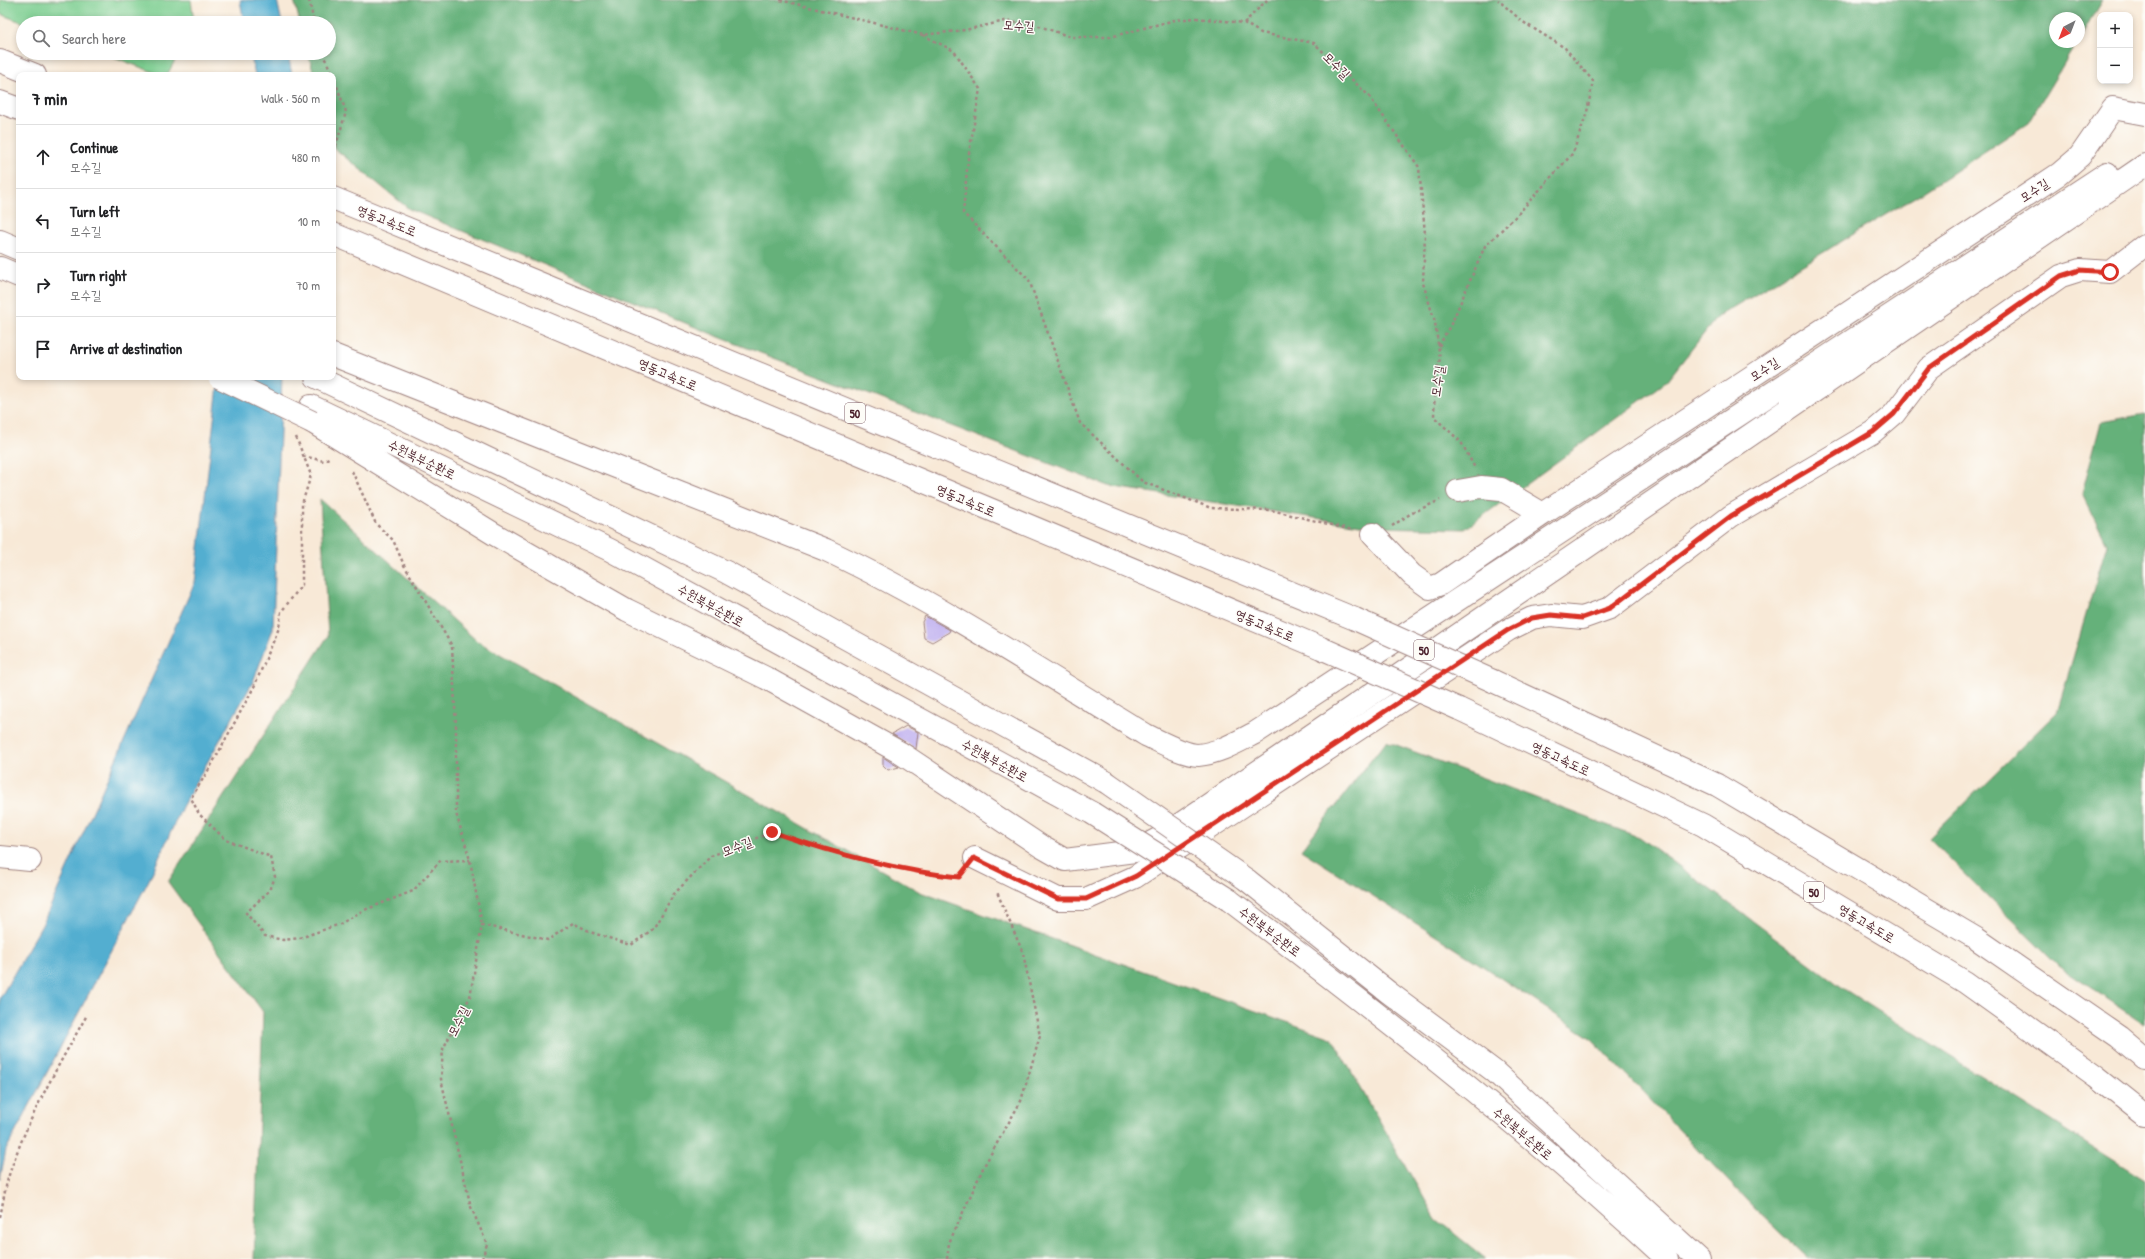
<!DOCTYPE html>
<html lang="en">
<head>
<meta charset="utf-8">
<style>
  :root { --surface:#fff; --page:#f2f2f2; --text:#202124; --muted:#757577; --line:#e0e0e0 }
  body { margin:0; font-family:"Patrick Hand","Poor Story",sans-serif; background:var(--page); color:var(--text) }
  .controls { position:absolute; right:12px; top:12px; display:grid; overflow:hidden; border-radius:8px; box-shadow:0 2px 6px #0003 }
  .controls button { width:36px; height:36px; display:grid; place-items:center; padding:0; border:0; border-bottom:1px solid var(--line); background:var(--surface); color:var(--text); font:20px sans-serif }
  .compass { position:absolute; left:2049px; top:12px; width:36px; height:36px; border-radius:50%; background:var(--surface); box-shadow:0 2px 6px #0003; rotate:222deg }
  .stop { position:absolute; width:12px; height:12px; margin:-9px; border:3px solid #d93025; border-radius:50%; background:#fff }
  .stop.end { background:#d93025; border-color:#fff; box-shadow:0 1px 4px #0008 }
  .list { margin:0; padding:0; list-style:none }
  h2 { display:flex; justify-content:space-between; align-items:center; height:52px; margin:0; padding:0 16px; font-size:17px }
  h2 small { font-size:13px; font-weight:400; color:var(--muted) }
  .list li { display:grid; grid-template-columns:26px 1fr auto; gap:12px; align-items:center; box-sizing:border-box; height:64px; padding:0 16px; border-top:1px solid var(--line) }
  .list b { display:block; font-size:15px; white-space:nowrap }
  .list p { margin:0; font-size:13px; white-space:nowrap; color:var(--muted) }
  .list em { font-size:13px; font-style:normal; color:var(--muted) }
  .icon { flex:none; width:22px; height:22px; fill:none; stroke:currentColor; stroke-width:2; stroke-linecap:round; stroke-linejoin:round }
  .map { position:relative; flex:none; width:2145px; height:1259px; overflow:hidden }
  .search { position:absolute; background:var(--surface); box-shadow:0 2px 6px #0003; left:16px; top:16px; width:320px; height:44px; display:flex; align-items:center; gap:10px; box-sizing:border-box; padding:0 14px; border-radius:22px; color:var(--muted); font-size:15px }
  .panel { position:absolute; background:var(--surface); box-shadow:0 2px 6px #0003; left:16px; top:72px; width:320px; height:308px; border-radius:8px }
  .map>svg:first-child { display:block }
  .green { fill:#7cce90; stroke:#63765e }
  .forest { fill:#65b17a; stroke:#586852 }
  .water { fill:#52aed0; stroke:#4e667e }
  .building { fill:#beaef0 }
  .lines { fill:none; stroke-linecap:round; stroke-linejoin:round }
  .minor-casing { stroke:#a18481; stroke-width:24 }
  .highway-casing { stroke:#a18481; stroke-width:24 }
  .path { stroke:#a18481; stroke-width:2.5; stroke-dasharray:3 3; stroke-linecap:butt }
  .minor { stroke:#fff; stroke-width:22 }
  .highway { stroke:#fff; stroke-width:22 }
  .highway-bridge-casing { stroke:#a18481; stroke-width:24; stroke-linecap:butt }
  .highway-bridge { stroke:#fff; stroke-width:22 }
  .route { stroke:#d93025; stroke-width:5 }
  .labels { text-anchor:middle; dominant-baseline:central; stroke-width:3; stroke-linejoin:round; paint-order:stroke }
  .shield { fill:#fdfcf7; stroke:#806168; stroke-width:1 }
  .shield-label { font-size:12px; font-weight:bold; fill:#4a1f2b }
  .street-label { font-size:13px; fill:#4a1f2b; stroke:#fdfcf7 }
</style>
</head>
<body>
<div class="map">
<svg width="2145" height="1259" viewBox="0 0 2145 1259">
  <rect width="100%" height="100%" fill="#fdfcf7"/>
  <filter id="ink" filterUnits="userSpaceOnUse"><feTurbulence type="fractalNoise" baseFrequency=".025" numOctaves="2"/><feDisplacementMap in="SourceGraphic" scale="8" xChannelSelector="R" yChannelSelector="G"/><feConvolveMatrix kernelMatrix="1 2 1 2 8 2 1 2 1" color-interpolation-filters="sRGB"/></filter>
  <filter id="wash" filterUnits="userSpaceOnUse"><feTurbulence type="fractalNoise" baseFrequency=".012" numOctaves="4" result="noise"/><feDisplacementMap in="SourceGraphic" scale="16" xChannelSelector="R" yChannelSelector="G"/><feGaussianBlur stdDeviation="0.9" result="paint"/><feColorMatrix in="noise" values="0 0 0 0 0 0 0 0 0 0 0 0 0 0 0 0 0 1.4 0 .05"/><feComposite in="paint" operator="in"/></filter>
  <g filter="url(#wash)">
    <rect width="100%" height="100%" fill="#f8e9d7"/>
    <!-- green -->
    <path class="green" d="M0 0H191L194 22 24 23 0 14Z
      M103 53H179L167 75H161Z"/>
    <!-- forest -->
    <path class="forest" d="M294 0H2102L2079 39V18H2055V42H2077L2028 123 1923 192 1717 317 1666 382 1465 529 1373 527 1108 486 724 339 409 209 334 148 333 75H314L308 53H329V23H300Z
      M2145 414V1024L2058 966 1929 838 2057 712 2107 544 2082 493 2101 422Z
      M320 499 477 641 920 892 1332 1038 1436 1219 1486 1259H254L263 1012 168 882 328 636Z
      M1386 741 1641 838 1847 991 2145 1180V1259H1808L1758 1212 1592 1039 1475 961 1301 850Z"/>
    <!-- water -->
    <path class="water" d="M240 0H277L282 23H244Z
      M250 53H288L292 75H255Z
      M219 377H282L273 629 253 682 182 807 149 880 6 1150 0 1179V998L42 925 195 582Z"/>
    <g id="blocks">
      <!-- building -->
      <path class="building" d="M925 616 950 630 949 632 932 642 924 638 922 622Z
        M906 726 918 732 916 749 892 734Z
        M883 757 892 763 899 767 888 770 883 765Z"/>
    </g>
  </g>
  <g filter="url(#ink)">
    <use href="#blocks" fill-opacity="0" stroke="#a18481" stroke-width="1"/>
    <g class="lines">
      <!-- minor casing -->
      <g class="minor-casing">
        <path id="minor" d="M1458 491 1481 487 1501 489 1543 514 2059 174 2080 156 2113 108 2145 114
          M1373 534 1412 575 1430 588 1441 584 1543 514
          M0 857 30 860
          M975 858 1058 899H1086L1135 877 1508 630 1532 618 1551 615 1582 618 1610 608 1731 516 1873 432 1894 414 1929 368 2061 276 2080 270 2110 272 2145 245"/>
      </g>
      <!-- highway casing -->
      <g class="highway-casing">
        <path id="highway" d="M0 61 35 75
          M0 102 19 109
          M333 198 1355 619
          M333 234 1321 648
          M0 241 19 249
          M0 268 19 276
          M333 355 826 550C938 603 1041 671 1146 735 1159 741 1184 755 1198 755 1219 753 1237 742 1255 733L2107 173
          M316 377 726 572 1106 782
          M311 406 610 550 1092 813
          M312 422 494 534 627 610 766 678 899 752 1042 847 1065 860 1135 851 1158 839 1278 758 2145 165
          M1493 681 1717 785 1977 939 2119 1037 2145 1059
          M1459 709 1703 825 1965 982 2096 1076 2145 1115
          M1247 880 1388 992 1494 1071 1699 1259
          M1229 900C1379 1014 1529 1130 1667 1259"/>
      </g>
      <!-- path -->
      <path class="path" d="M309 0 314 23
        M780 0 923 35 965 30 1005 21 1039 26 1071 37H1110L1175 20 1196 18 1244 23 1261 33 1314 43 1369 96 1419 167 1425 234 1423 283 1435 322 1440 359 1435 378 1434 417 1461 442 1475 468
        M1244 23 1267 0
        M923 35 954 51 980 89 968 159 963 213 1029 280 1080 423 1143 482 1211 508 1271 510 1353 530
        M322 53 333 75
        M333 75 346 112 333 155
        M1439 346 1453 320 1485 246 1516 216 1573 153 1587 112 1593 81 1565 48 1523 22 1498 0
        M296 437 311 475 302 504V585L281 612 279 628 254 687 211 766 191 798 199 814 226 840 271 857 275 877 270 890 246 913 265 936 283 940 300 938 340 924 362 911 413 891 440 861 470 860
        M303 456 324 461 330 457
        M352 471 376 524 393 540 404 565 452 646 456 726V813L470 860 482 925
        M1392 526 1410 514 1440 500
        M0 1217C3 1203 5 1188 9 1175 27 1119 58 1066 87 1015
        M482 1259 487 1244 471 1207 441 1079 443 1049 470 997 482 925 548 940 573 923 593 933 631 945 653 929 674 894 711 856 772 832C830 852 898 871 959 877L963 872
        M947 1259 949 1243 984 1166 1021 1101 1040 1036 1023 953 997 892"/>
      <!-- minor -->
      <use href="#minor" class="minor"/>
      <!-- highway -->
      <use href="#highway" class="highway"/>
      <!-- highway-bridge casing -->
      <g class="highway-bridge-casing">
        <path id="highway-bridge" d="M219 377 312 422
          M1355 619 1493 681
          M1321 648 1459 709
          M1106 782 1247 880
          M1092 813 1229 900"/>
      </g>
      <!-- highway-bridge -->
      <use href="#highway-bridge" class="highway-bridge"/>
    </g>
  </g>
  <g class="lines" filter="url(#ink)">
    <!-- route -->
    <path class="route" d="M772 832C830 852 898 871 959 877L974 858 1058 899H1086L1136 876 1508 630 1532 618 1551 615 1582 618 1610 608 1731 516 1873 432 1894 414 1929 368 2061 276 2080 270 2110 272"/>
  </g>
  <g class="labels">
    <!-- shield labels -->
    <g class="shield">
      <rect x="845" y="403" width="20" height="20" rx="3"/>
      <rect x="1414" y="640" width="20" height="20" rx="3"/>
      <rect x="1804" y="882" width="20" height="20" rx="3"/>
    </g>
    <g class="shield-label">
      <text x="855" y="413">50</text>
      <text x="1424" y="650">50</text>
      <text x="1814" y="892">50</text>
    </g>
    <!-- street labels -->
    <g class="street-label">
      <text transform="translate(1019 25) rotate(4)">모수길</text>
      <text transform="translate(1337 65) rotate(45)">모수길</text>
      <text transform="translate(2034 190) rotate(-33)">모수길</text>
      <text transform="translate(387 220) rotate(22)">영동고속도로</text>
      <text transform="translate(1764 369) rotate(-33)">모수길</text>
      <text transform="translate(668 374) rotate(23)">영동고속도로</text>
      <text transform="translate(1437 381) rotate(-82)">모수길</text>
      <text transform="translate(422 459) rotate(26)">수원북부순환로</text>
      <text transform="translate(966 500) rotate(23)">영동고속도로</text>
      <text transform="translate(711 605) rotate(29)">수원북부순환로</text>
      <text transform="translate(1265 625) rotate(23)">영동고속도로</text>
      <text transform="translate(1561 758) rotate(25)">영동고속도로</text>
      <text transform="translate(995 760) rotate(29)">수원북부순환로</text>
      <text transform="translate(737 846) rotate(-22)">모수길</text>
      <text transform="translate(1867 923) rotate(31)">영동고속도로</text>
      <text transform="translate(1270 931) rotate(37)">수원북부순환로</text>
      <text transform="translate(458 1021) rotate(-63)">모수길</text>
      <text transform="translate(1523 1133) rotate(40)">수원북부순환로</text>
    </g>
  </g>
</svg>
<div class="controls">
<button>+</button>
<button>−</button>
</div>
<svg class="compass" viewBox="-18 -18 36 36"><path d="M0-13l5 13h-10z" fill="#e53935"/><path d="M0 13l5-13h-10z" fill="#757577"/></svg>
<div class="stop" style="left:2110px;top:272px"></div>
<div class="stop end" style="left:772px;top:832px"></div>
<div class="search"><svg class="icon" aria-label="search" viewBox="0 0 24 24"><circle cx="10" cy="10" r="6"/><path d="M15 15l6 6"/></svg>Search here</div>
<section class="panel">
<h2>7 min<small>Walk · 560 m</small></h2>
<ul class="list">
<li><svg class="icon" aria-label="ahead" viewBox="0 0 24 24"><path d="M12 20V5M6 11l6-6 6 6"/></svg><div><b>Continue</b><p>모수길</p></div><em>480 m</em></li>
<li><svg class="icon" aria-label="left" viewBox="0 0 24 24"><path d="M17 20v-9H6M10 6l-5 5 5 5"/></svg><div><b>Turn left</b><p>모수길</p></div><em>10 m</em></li>
<li><svg class="icon" aria-label="right" viewBox="0 0 24 24"><path d="M7 20v-9h11M14 6l5 5-5 5"/></svg><div><b>Turn right</b><p>모수길</p></div><em>70 m</em></li>
<li><svg class="icon" aria-label="arrive" viewBox="0 0 24 24"><path d="M6 21V4h12l-3 4 3 4H6"/></svg><div><b>Arrive at destination</b></div></li>
</ul>
</section>
</div>
</body>
</html>
